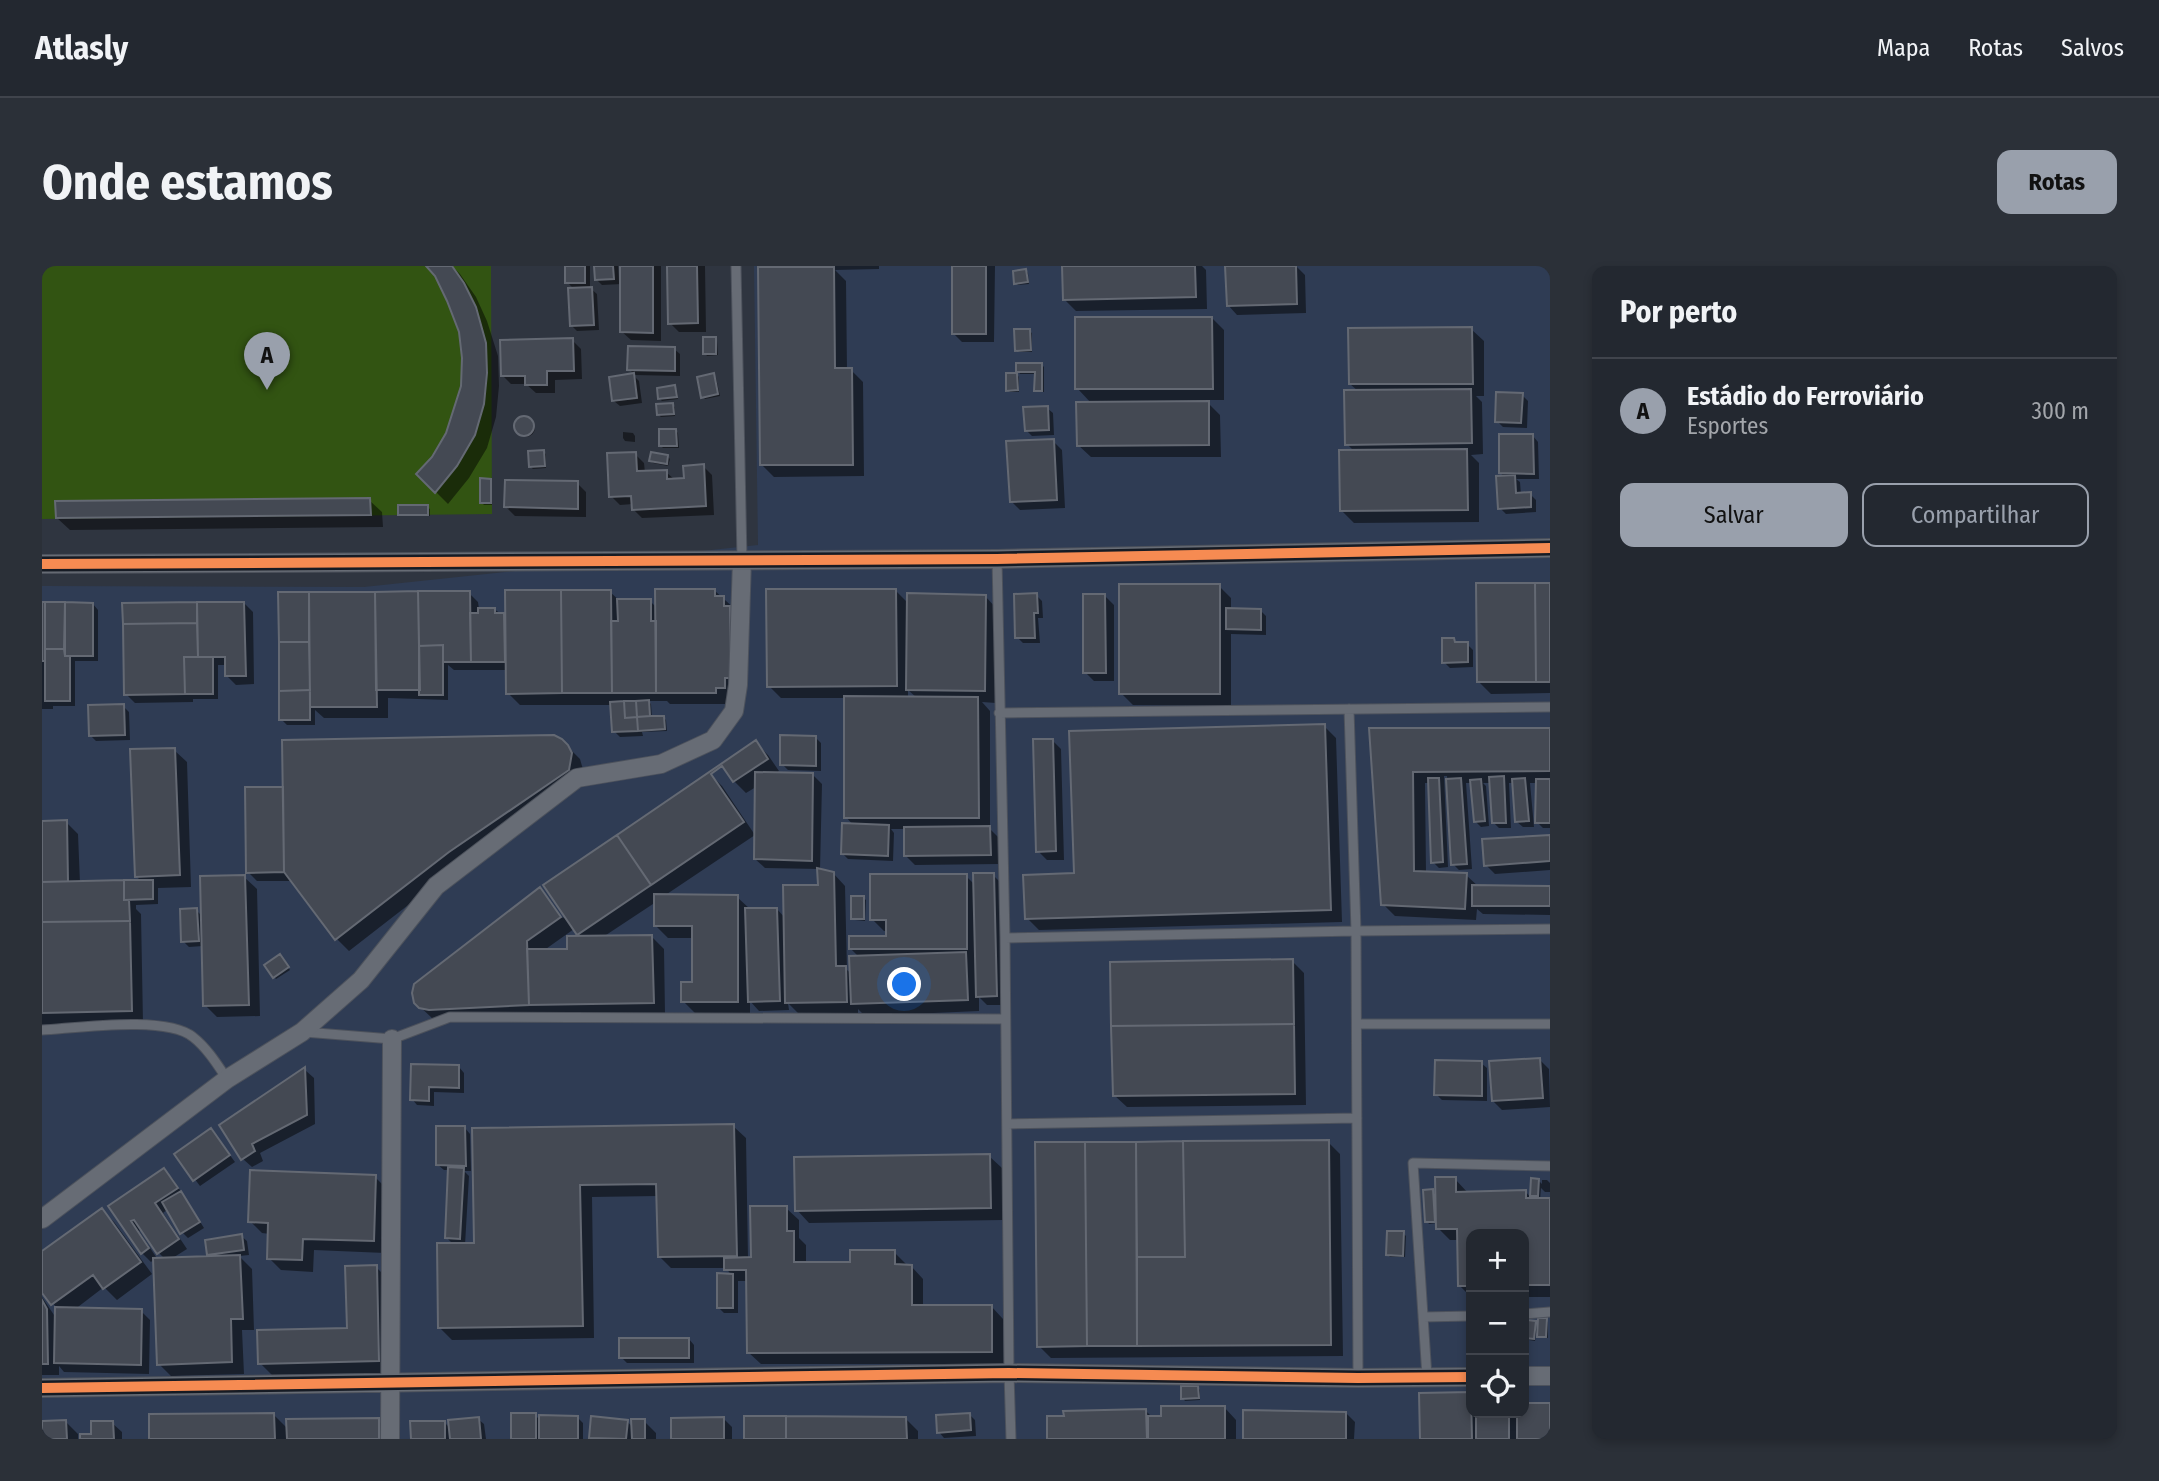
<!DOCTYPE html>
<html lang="pt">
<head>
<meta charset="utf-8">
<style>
  :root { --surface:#232830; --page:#2b3038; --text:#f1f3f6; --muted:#a3a6ab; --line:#40444c; --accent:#99a0ac }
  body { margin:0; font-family:"Fira Sans Condensed",sans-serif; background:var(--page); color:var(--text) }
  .controls { position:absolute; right:21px; bottom:21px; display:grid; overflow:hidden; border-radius:14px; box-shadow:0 4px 10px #0003 }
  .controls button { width:63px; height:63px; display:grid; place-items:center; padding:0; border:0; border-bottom:2px solid var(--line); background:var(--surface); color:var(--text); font:35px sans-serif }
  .you { position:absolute; left:863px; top:719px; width:24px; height:24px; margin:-18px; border:5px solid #fff; border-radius:50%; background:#1a73e8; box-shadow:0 0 0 10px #1a73e833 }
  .badge { display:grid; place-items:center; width:46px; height:46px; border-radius:50%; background:var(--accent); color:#111; font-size:23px; font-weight:700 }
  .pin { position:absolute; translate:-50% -58px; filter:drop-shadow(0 2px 4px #0008) }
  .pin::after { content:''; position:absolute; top:37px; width:24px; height:21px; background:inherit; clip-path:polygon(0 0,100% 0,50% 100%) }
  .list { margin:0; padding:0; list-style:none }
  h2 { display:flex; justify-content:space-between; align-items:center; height:91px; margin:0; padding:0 28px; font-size:30px }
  h2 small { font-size:23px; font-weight:400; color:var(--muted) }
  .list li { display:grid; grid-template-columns:46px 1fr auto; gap:21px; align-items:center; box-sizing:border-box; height:105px; padding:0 28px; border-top:2px solid var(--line) }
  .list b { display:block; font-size:26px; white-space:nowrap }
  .list p { margin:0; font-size:23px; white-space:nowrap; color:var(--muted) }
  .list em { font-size:23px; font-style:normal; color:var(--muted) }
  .actions { display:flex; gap:14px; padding:21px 28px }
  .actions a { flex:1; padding:16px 0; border:2px solid var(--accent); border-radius:14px; text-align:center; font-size:24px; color:var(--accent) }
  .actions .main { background:var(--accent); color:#111 }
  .icon { flex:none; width:38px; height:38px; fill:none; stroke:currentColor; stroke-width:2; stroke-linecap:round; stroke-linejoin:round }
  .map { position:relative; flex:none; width:1508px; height:1173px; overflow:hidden; border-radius:14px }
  header { display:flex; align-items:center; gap:42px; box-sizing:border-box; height:98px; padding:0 35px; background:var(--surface); border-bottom:2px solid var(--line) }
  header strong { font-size:33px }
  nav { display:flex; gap:38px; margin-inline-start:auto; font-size:24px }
  .intro { display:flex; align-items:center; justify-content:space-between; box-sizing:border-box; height:168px; padding:0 42px }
  h1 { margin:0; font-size:49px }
  .button { padding:18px 32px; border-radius:14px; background:var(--accent); color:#111; font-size:24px; font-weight:700 }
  main { display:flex; gap:42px; padding:0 42px }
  aside { flex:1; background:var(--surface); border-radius:14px; box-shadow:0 4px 10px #0003 }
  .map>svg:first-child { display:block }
  .built { fill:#2f3c54; fill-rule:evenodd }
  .green { fill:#325412 }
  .shadow { fill:#0007; fill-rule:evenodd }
  .building { fill:#444953; stroke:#646973; stroke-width:2 }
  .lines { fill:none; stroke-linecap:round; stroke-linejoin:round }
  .lane-casing { stroke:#4d525c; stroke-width:11 }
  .street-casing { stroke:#4d525c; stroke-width:20 }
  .lane { stroke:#676c75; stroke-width:9 }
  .street { stroke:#676c75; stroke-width:18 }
  .cycleway-casing { stroke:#161b24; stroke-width:15 }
  .cycleway { stroke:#f68b52; stroke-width:10 }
</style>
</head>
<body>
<header>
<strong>Atlasly</strong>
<nav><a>Mapa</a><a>Rotas</a><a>Salvos</a></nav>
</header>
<div class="intro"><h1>Onde estamos</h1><a class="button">Rotas</a></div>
<main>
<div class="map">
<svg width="1508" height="1173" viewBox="0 0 1508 1173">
  <rect width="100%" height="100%" fill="#2f3540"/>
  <!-- built -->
  <path class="built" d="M712 0H1508V1173H0V320L322 321 716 279ZM1429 968H1482V1147H1429Z"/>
  <!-- green -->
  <path class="green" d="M0 0H449L450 248 0 253Z"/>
  <!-- shadow -->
  <path class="shadow" d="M386 0H410L418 8 434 31 445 55 456 90 457 120 454 151 445 182 427 212 406 238 376 208 392 192 406 168 421 120 422 92 419 66 394 9Z
    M524 0H548V22L555 28 557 64 535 65 529 59 532 23 525 16Z
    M554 0H576L577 16H580V0H619V75L589 74 579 65 580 18 560 19 554 13Z
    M626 0H663L664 66H637L628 57Z
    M751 0H770V3L787 2 785 0H837V3L793 4 804 15 805 104H809L821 116 822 210 732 211 720 199Z
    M912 0H953L952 76H920L911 67Z
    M1022 0H1160L1164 4 1165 43 1034 45 1022 33Z
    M1254 0 1263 9 1264 47 1195 49 1186 39Z
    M984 5 986 7 987 18 976 19 974 17Z
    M1170 52 1182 64V134H1163L1178 149 1179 191H1049L1036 179 1050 138 1035 122Z
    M1429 63 1442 75V130H1434L1440 136 1441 188 1429 189 1437 197V256L1312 257 1300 245 1312 185 1305 178 1317 126 1308 118Z
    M987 65 990 67V86H977L975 84Z
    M673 73 675 75 676 89 665 90 663 87Z
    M530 74 539 83 540 113 513 114V127H494L484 118H469L460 109Z
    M632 83 638 88V110L593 109 587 103Z
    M1000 99 1002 101V126H996L994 124V108H978L976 105Z
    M975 108 977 111V126H968L966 124Z
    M591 109 597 115 600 137 578 140 572 135Z
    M671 109 674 112 678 130 663 133 661 131Z
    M632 121 635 124 636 133 620 135 618 133Z
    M1480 129 1486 135 1485 162 1461 161 1455 155Z
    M630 139 633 141V150L619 151 616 148Z
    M1005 142 1011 147 1012 169 990 170 984 164Z
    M475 162a9 9 0 1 1 18 0a9 9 0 1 1-18 0Z
    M634 165 636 167 637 182H621L619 180Z
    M581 166 591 167 593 170V176L583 175 581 172Z
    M1491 170 1496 176 1497 213H1474L1478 216 1479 229 1488 228 1494 234V246L1464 248 1458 242 1463 211 1458 207Z
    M1011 175 1020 184 1023 242 978 244 969 235Z
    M501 186 504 188V202L491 203 488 200Z
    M593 188 602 197 603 207 624 206 633 214H644L661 200 670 209 672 249 600 252 591 243V238L578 239 569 230Z
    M625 190 628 193 626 200 611 197 609 195Z
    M448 214 450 217V239H442L440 237Z
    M535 217 544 226V251L473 250 464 241Z
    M327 234 340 246 341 261 28 264 15 252Z
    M385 241 388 243V250H360L357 248Z
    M1508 318V427L1449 428 1437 416 1436 319Z
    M1177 320 1189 332V344L1219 345 1224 350V369L1189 368V440L1091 439 1079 427Z
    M672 324 694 344 700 354 685 438H628L625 435H606L609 438 610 452H622L624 454 625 465 600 466 601 470 578 471 572 465 570 439H478L466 427V404H412L406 399V434L346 432V452H282L273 444V459H245L239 453 238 328 427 327 436 336 437 343H452L465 352 568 326 578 335H608L615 342Z
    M854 325 867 338 943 330 955 343 954 437 940 436 948 445V563L956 571 957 598 873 599 864 590 863 563H849L852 567 851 595 806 593 801 588 812 560 804 551V432H739L727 420ZM866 424 875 432H866Z
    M994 329 1000 335 1001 352H996L998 377H981L975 371Z
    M1063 330 1072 339V415H1052L1043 406Z
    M202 337 211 346 212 418 194 419 185 410V399H176V433H151V436L93 437 84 428 82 339Z
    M0 338H51L56 344V395H33V440H11V443H0Z
    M1412 373 1416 378H1425L1431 384V401L1408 402 1402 396Z
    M81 440 87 446 88 474 54 475 48 469Z
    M1282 460 1294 472 1300 656 997 664 985 652 1033 609Z
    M1329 464H1508V562H1501L1495 556V517H1488L1492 561H1481L1475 556 1472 517H1467L1469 562H1457L1452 557 1449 517H1441L1444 520 1447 560 1439 561 1433 555 1430 517H1424L1430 603 1417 604 1411 598 1405 510H1402L1406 601 1397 602 1391 596 1388 517H1383L1384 607 1424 609 1437 621H1508V649L1441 648 1435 643 1434 654 1353 650 1341 638Z
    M773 471 779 477V505L746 504 740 498Z
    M1010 474 1019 483 1022 594H1005L996 585Z
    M714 477 726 489 737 505 733 508 771 509 780 518 778 604 791 607 803 620 805 704 810 708 818 692 809 683 846 672V665H842L830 653 924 610 933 619 951 609 960 618 963 739H945L937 731V745L823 750 816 743V747L757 748 746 737 747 744 717 745 708 735V747H653L641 735 651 718V672H626L614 660V636L561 671 609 670 622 683 623 748 391 753 373 736 497 624 521 652 523 650 668 508 680 520 713 569 622 630 695 631 708 643H735L743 652 777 620V603L723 602 713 593 714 521 704 527 692 515 681 499ZM532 663 539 672 527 684 501 685Z
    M525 480 538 493 542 507 419 598 307 685 295 673 250 615H215L206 606 243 523Z
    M132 484 145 496 149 621 116 622V638L94 639V643L99 648 101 757 0 759V556H24L36 568 38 617 100 616 94 610Z
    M1508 571V604L1453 608 1444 599 1442 575Z
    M202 611 215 623 218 750 175 751 163 739 161 680 147 681 141 675 154 644 160 650Z
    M821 632 824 634 823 655 813 654 811 652Z
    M240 693 248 704 234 713 232 711Z
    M1250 695 1262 707 1264 839 1085 841 1072 829Z
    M1498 794 1507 803 1508 841 1460 844 1451 835Z
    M1439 797 1445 802V835L1400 834 1394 828Z
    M370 800 417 801 422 807V827L392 826V840L375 839 370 833Z
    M263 804 272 812 273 858 218 887 221 895 210 901 201 893 180 860Z
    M691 860 704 872 706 993H710L744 942 757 954V972L764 979V998H810L852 986 864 998V1000H869L881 1013V1041L949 1040 961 1053 962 1098H719L706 1086V1015H696V1047H682L676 1041 690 1010 684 1002H629L617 990 616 930 550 931 552 1072 410 1074 398 1062 412 979 405 972 408 904H402L396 899 423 862 428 868 429 905H422L427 910 423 979H434L432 864Z
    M169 864 193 896 158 920 134 888Z
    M1286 876 1298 888 1301 1090 1009 1092 997 1080 995 878Z
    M947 890 960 902 961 954 767 957 755 944Z
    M122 904 131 913 162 962 146 972 140 966 126 943 121 947 145 983 129 993 170 992 167 988 199 970 205 975 207 989 197 990 210 1003 212 1064H200L202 1108 129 1110 117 1098 112 993 109 996 100 987 69 940ZM100 963 117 987 124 994H116L97 965Z
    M333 911 345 923 343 987 272 984 271 1006 239 1004 227 992 228 968 220 967 208 955Z
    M1413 913 1426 927 1484 926 1489 932 1490 914H1496L1500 918V914H1505L1508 917V926H1503L1499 922 1498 934 1508 933V1031H1482V968H1429V1031L1418 1020 1417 974H1408L1396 962V957L1387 958 1385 955 1391 925 1395 929Z
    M60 944 72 956 110 1008 75 1034 62 1021 32 1044 99 1045 108 1054 107 1108 22 1106 17 1100V1109H0V1031L14 1052 15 1042 0 1024V987Z
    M1361 967 1364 970 1363 991H1348L1346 989Z
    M334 1001 346 1013 349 1107 230 1109 218 1097 307 1064Z
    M1504 1054 1506 1056V1072H1500L1494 1067 1493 1075 1487 1074 1485 1072 1493 1057 1498 1061Z
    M1427 1059H1429V1078L1428 1077Z
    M647 1073 652 1079V1097H585L579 1091Z
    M1156 1122 1158 1124V1134L1143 1135 1141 1132Z
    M1428 1128 1429 1147 1476 1148 1482 1147V1139L1508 1138V1173H1380Z
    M1182 1141 1194 1154V1173H1007L1104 1145 1111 1152Z
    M1304 1147 1313 1156 1312 1173H1203Z
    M927 1148 933 1154 934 1170 902 1172 897 1166Z
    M232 1149 246 1163 336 1154 348 1166 349 1173H109Z
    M493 1149 498 1154 535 1151 541 1157V1173H471Z
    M681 1152 690 1161V1173H631Z
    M863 1152 876 1165V1173H704Z
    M436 1153 442 1158 444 1173H370L402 1156 409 1163Z
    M585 1155 591 1162 602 1155 614 1167V1173H550L549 1171Z
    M24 1156 36 1168V1173H0V1157Z
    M70 1157 80 1166V1173H40L51 1170Z"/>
  <!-- building -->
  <path class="building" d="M384 0H410L422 17 434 41 444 77 445 107 442 138 433 169 415 200 393 227 374 208 390 191 404 167 419 120 420 92 417 66 405 35 393 10Z
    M523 0H543V17H523Z
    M552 0H571L572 13 553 14Z
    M578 0H611V67L578 66Z
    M625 0H655L656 57 626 58Z
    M910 0H944V68H910Z
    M1020 0H1153L1154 31 1021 34Z
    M1183 0H1254L1255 38 1185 40Z
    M716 1H792L793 102H810L811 199H718Z
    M984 3 986 16 972 18 971 5Z
    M550 21 552 59 528 60 526 22Z
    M1033 51H1170L1171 123H1033Z
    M1430 61 1431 118H1307L1306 62Z
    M972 63H988L989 84 973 85Z
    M661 71H674V88H661Z
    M531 72 532 105H505V119H483V110H459L458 74Z
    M586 80 633 81V105L585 104Z
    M974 97H1000V125H992L993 106H974Z
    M592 107 595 132 570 135 567 111Z
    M672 107 676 128 659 132 655 111Z
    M964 107H975L976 124 964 125Z
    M633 119 635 131 616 133 615 122Z
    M1429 123 1430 177 1303 179 1302 124Z
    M1454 126 1481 127 1479 157 1453 156Z
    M1167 135V179L1035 180 1034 136Z
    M631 137 632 148 615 149 614 138Z
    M1006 140 1007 164 983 165 981 141Z
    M472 160a10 10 0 1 1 20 0a10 10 0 1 1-20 0Z
    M617 163H634L635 180H617Z
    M1457 168H1491L1492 208 1457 207Z
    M1012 173 1015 234 968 236 964 175Z
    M1425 183 1426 244 1298 245 1297 184Z
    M502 184 503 200 487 201 486 185Z
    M594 186 595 205 625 204V213L642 212 641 200 662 198 664 240 590 244 589 230 567 231 565 187Z
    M609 186 626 189 625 198 607 195Z
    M1473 209 1474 227 1489 226V241L1456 243 1454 210Z
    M438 212 449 213V237H438Z
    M463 214 536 215V243L462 241Z
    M328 232 329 249 14 252 13 235Z
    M356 239H386V249H356Z
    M1434 317H1493L1494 416H1435Z
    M1493 317H1508V416H1494Z
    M1077 318H1178V428H1077Z
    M613 323H673V330H682V340H688L689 412H683V422H674V427H614Z
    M724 323H854L855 420 725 421Z
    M463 324H519L520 427 464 428Z
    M519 324H569L570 427H520Z
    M376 325 378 424H334L333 326Z
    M376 325H428L429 396H401V379L377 380Z
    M236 326H267V376H237Z
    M267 326H333L335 441H268Z
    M865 327 944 329 943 425 864 424Z
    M995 327 996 347H992L993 372H973L972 328Z
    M1041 328H1063L1064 407H1041Z
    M575 333H609V355H614V427H570L569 355H576Z
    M0 336H3V395H0Z
    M3 336H23L22 383H3Z
    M23 336 51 337V390H23Z
    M155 336H202L204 410H183V391H156Z
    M155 336V357L81 358 80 337Z
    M436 342H453V347H462L463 396H429L428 347H436Z
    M1184 342 1219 343V364L1184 363Z
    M155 357 156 391H142L143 428 82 429 81 358Z
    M1400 372H1412L1413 376H1426V396L1400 397Z
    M237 376H267L268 424 237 425Z
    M401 379V429H377V380Z
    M3 383H22L23 390H28V435H3Z
    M142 391H171V428H143Z
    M268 424V454H237V425Z
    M802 430 936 431 937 552H802Z
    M607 434 608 450 595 451 594 435Z
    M582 435 583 452 595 451 596 465 570 466 568 436Z
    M582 435H594L595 451 583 452Z
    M82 438 83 469 47 470 46 439Z
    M608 450H622L623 463 596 465 595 451Z
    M1283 458 1289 644 983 653 981 609 1032 607 1027 465Z
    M1327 462H1508V505L1371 506 1372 605 1425 607 1423 643 1339 639Z
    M512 469 520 473 526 479 530 487 527 504 407 586 293 674 242 606 240 474Z
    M738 469 774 470V500L738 499Z
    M991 473H1011L1014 585 994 586Z
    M714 474 726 493 691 516 680 500 669 508 702 556 609 619 575 569Z
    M133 482 138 609 93 611 88 483Z
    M713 506 771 507 770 595 712 593Z
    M1462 510 1464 557H1450L1447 511Z
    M1386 512H1397L1401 596 1389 597Z
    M1419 512 1425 598 1409 599 1404 513Z
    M1483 512 1487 555 1473 556 1470 513Z
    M1439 513 1443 555 1432 556 1428 514Z
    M1494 513H1508V557H1493Z
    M203 521H241L242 606 204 607Z
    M25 554 26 616H0V555Z
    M800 557 847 559 846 590 799 588Z
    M948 560 949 589 862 590V561Z
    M575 569 609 619 535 669 501 619Z
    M1508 569V595L1442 600 1440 573Z
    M775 602 792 606 794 700H804L805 736 743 737 741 619H776Z
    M931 607H952L955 730 934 731Z
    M828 608H925V683H807V670H844V654H828Z
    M203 609 207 739 161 740 158 610Z
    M82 614H111V633L82 634Z
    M82 614V634H87L88 655 0 656V616Z
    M1430 619 1508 620V640H1430Z
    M498 621 519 651 485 675 487 739 387 744 377 742 372 737 370 727 372 718Z
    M612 628 696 629V736H639V716H650V660H612Z
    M809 630H822V653H809Z
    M155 642 157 675 139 676 138 643Z
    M703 642H735L738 735 706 736Z
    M88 655 90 745 0 747V656Z
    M610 669 612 737 487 739 485 683H525V670Z
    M924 686 926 734 809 738 807 690Z
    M238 688 247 701 231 712 222 699Z
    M1251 693 1252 758 1069 760 1068 696Z
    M1252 758 1253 828 1071 830 1069 760Z
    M1498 792 1501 832 1450 835 1447 795Z
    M1393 794 1440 795V830L1392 829Z
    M369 798 417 799V822L387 821V835L368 834Z
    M263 801 265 849 210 878 213 885 199 894 177 859Z
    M692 858 695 990 616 991 614 918 538 919 541 1060 396 1062 395 977H432L430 862Z
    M394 860H423L424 900 394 899Z
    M169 862 188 889 151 915 132 888Z
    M1287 874 1289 1079 1095 1080V991H1143L1141 875Z
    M1141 875 1143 991H1095L1094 876Z
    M993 876H1043L1045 1080 995 1081Z
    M1043 876H1094L1095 1080H1045Z
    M948 888 949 942 753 945 752 891Z
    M406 901 422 902 418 973 403 972Z
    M122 902 136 922 113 937 137 973 115 988 92 954 89 955 107 982 99 988 66 940Z
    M208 904 334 909 332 975 261 973 260 994 225 993 226 957 206 956Z
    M1393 911H1414V926L1484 924V932H1508V1019H1482V968H1429V1020H1416L1415 963H1394Z
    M1489 912 1497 913 1496 930H1488Z
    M1391 923 1393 956H1383L1381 924Z
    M139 925 158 956 138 968 120 936Z
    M708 940H745V965H752V996H808V984H853V998L870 999V1039H950V1086L705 1087 704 1004H682V992L709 991Z
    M60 942 99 996 61 1023 51 1009 9 1039 0 1027V985Z
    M1345 965H1362L1361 990 1344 989Z
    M200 968 202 984 165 989 163 974Z
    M198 989 201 1053H189L190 1096 115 1099 111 992Z
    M335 999 337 1095 216 1098 215 1064 305 1062 303 1000Z
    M675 1007 691 1008V1042H675Z
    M0 1034 5 1043 6 1098H0Z
    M13 1041 100 1043 99 1099 12 1097Z
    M1496 1052H1505L1504 1071H1495Z
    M1485 1054 1494 1055 1492 1073 1483 1072Z
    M577 1072H647V1092H577Z
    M1139 1120H1156L1157 1132 1139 1133Z
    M1429 1126 1430 1173H1378L1377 1127Z
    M1482 1137H1508V1173H1475V1147H1482Z
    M1119 1140H1183V1173H1106V1150H1119Z
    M1104 1143 1105 1173H1005V1150H1022L1021 1145Z
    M1201 1144 1304 1146V1173H1201Z
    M232 1147 233 1173H107V1148Z
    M469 1147H494V1173H469Z
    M928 1147 929 1164 895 1167 894 1149Z
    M1434 1147H1467V1173H1434Z
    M497 1149 536 1150V1173H497Z
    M549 1150 586 1154 584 1173 547 1172Z
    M702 1150H744V1173H702Z
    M744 1150 864 1151 865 1173H744Z
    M437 1151 439 1173H408L406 1154Z
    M682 1151V1173H629V1152Z
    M337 1152V1173H245L244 1153Z
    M589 1153H603V1173H590Z
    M24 1154 25 1173H0V1155Z
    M49 1155H71L72 1173H38V1168H49Z
    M368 1155H403V1173H369Z"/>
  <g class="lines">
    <!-- lane casing -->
    <g class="lane-casing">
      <path id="lane" d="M694 0 700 294
        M955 293 963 672 967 1107 969 1173
        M1307 443 1314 665 1316 1112
        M957 447 1508 441
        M963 672 1314 665 1508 663
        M1315 758H1508
        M0 764C35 762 125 749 151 771 165 782 175 798 185 813
        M262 766 350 773 408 751 963 753
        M965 858 1315 852
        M1482 1048 1508 1046
        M1381 1051 1429 1050
        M1385 1111 1371 897 1508 900"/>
    </g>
    <!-- street casing -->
    <g class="street-casing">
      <path id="street" d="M0 298 955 293 1508 282
        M0 953 185 813 260 766 319 714 394 620 535 512 619 498 671 474 692 445 696 419 700 294
        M1482 1110H1508
        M0 1122 967 1107 1316 1112 1429 1111
        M348 1173 350 773"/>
    </g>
    <!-- lane -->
    <use href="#lane" class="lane"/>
    <!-- street -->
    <use href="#street" class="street"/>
    <!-- cycleway casing -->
    <g class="cycleway-casing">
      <path id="cycleway" d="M0 298 955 293 1508 282
        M0 1122 967 1107 1316 1112 1429 1111"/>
    </g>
    <!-- cycleway -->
    <use href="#cycleway" class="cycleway"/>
  </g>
</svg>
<div class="controls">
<button>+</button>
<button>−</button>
<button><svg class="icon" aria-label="locate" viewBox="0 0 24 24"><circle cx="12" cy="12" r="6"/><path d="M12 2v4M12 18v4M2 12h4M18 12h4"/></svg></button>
</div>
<div class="you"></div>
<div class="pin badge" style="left:225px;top:124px">A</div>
</div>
<aside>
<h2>Por perto<small></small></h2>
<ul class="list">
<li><span class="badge">A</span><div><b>Estádio do Ferroviário</b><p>Esportes</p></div><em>300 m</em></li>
</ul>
<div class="actions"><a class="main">Salvar</a><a>Compartilhar</a></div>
</aside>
</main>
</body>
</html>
